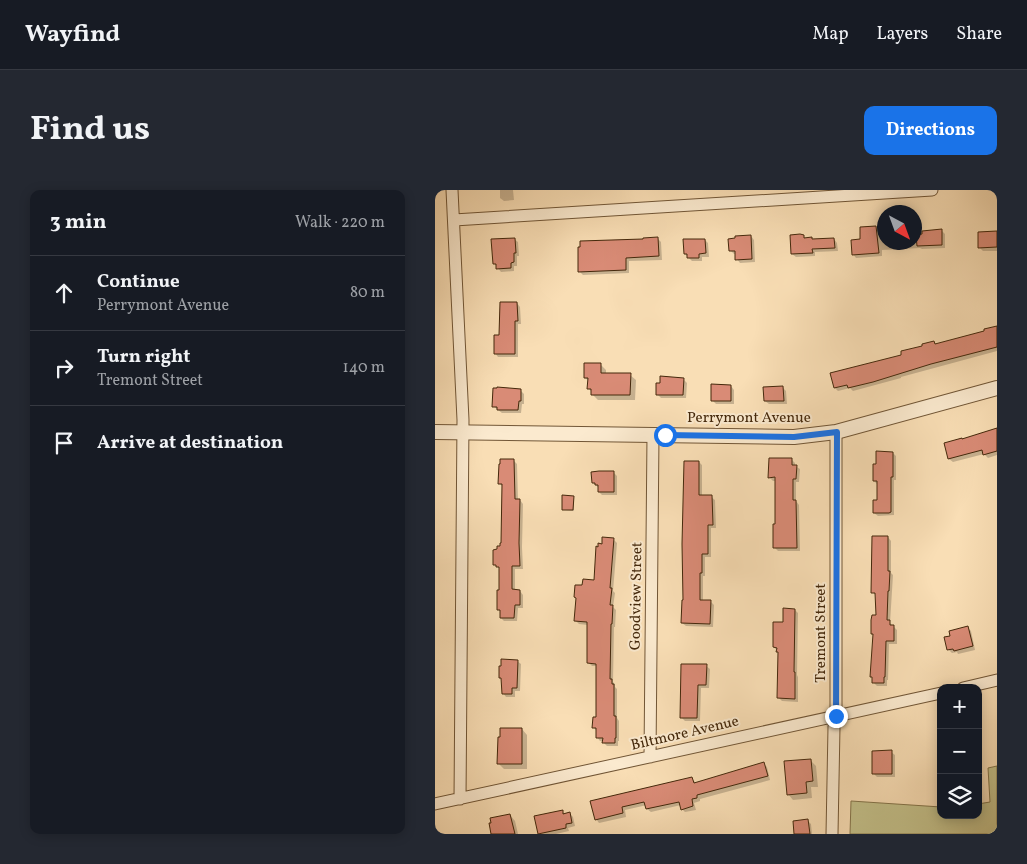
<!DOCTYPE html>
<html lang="en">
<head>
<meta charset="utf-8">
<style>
  :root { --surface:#171b24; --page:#242831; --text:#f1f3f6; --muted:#9ea1a6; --line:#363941; --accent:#1a73e8 }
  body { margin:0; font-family:Vollkorn,serif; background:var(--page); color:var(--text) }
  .controls { position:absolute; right:15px; bottom:15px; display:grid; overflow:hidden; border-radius:10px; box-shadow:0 2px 12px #0003 }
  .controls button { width:45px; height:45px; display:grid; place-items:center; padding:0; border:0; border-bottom:1px solid var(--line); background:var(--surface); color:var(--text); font:25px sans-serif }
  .compass { position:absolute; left:442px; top:15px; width:45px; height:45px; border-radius:50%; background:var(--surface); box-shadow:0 2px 12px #0003; rotate:139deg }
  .stop { position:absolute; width:15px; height:15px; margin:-11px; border:4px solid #1a73e8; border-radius:50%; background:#fff }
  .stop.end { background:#1a73e8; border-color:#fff; box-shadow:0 1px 5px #0008 }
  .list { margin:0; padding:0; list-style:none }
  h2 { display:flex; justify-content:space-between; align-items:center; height:65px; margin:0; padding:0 20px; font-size:21px }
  h2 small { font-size:16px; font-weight:400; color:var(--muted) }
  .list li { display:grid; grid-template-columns:32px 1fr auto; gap:15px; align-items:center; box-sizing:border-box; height:75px; padding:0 20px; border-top:1px solid var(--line) }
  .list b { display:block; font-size:19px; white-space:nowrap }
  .list p { margin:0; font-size:16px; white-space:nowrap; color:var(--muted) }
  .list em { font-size:16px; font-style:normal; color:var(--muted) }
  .icon { flex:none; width:28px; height:28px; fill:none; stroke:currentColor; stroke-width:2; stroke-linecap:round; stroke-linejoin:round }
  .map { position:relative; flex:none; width:562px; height:644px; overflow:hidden; border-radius:10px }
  header { display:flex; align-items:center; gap:30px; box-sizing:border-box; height:70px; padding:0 25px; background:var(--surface); border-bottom:1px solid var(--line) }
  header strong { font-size:24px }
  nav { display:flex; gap:28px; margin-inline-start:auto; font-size:18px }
  .intro { display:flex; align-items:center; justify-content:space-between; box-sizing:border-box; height:120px; padding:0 30px }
  h1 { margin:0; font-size:35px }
  .button { padding:12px 22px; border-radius:10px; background:var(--accent); color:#fff; font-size:18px; font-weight:700 }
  main { display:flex; gap:30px; padding:0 30px }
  aside { flex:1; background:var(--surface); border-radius:10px; box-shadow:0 2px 12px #0003 }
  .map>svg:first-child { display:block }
  .green { fill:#c3c08a; stroke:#84744a }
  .shadow { fill:#0003 }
  .building { fill:#d98b76; stroke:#44280b }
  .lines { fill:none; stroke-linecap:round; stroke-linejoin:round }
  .minor-casing { stroke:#715636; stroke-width:13 }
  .tertiary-casing { stroke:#715636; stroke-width:16 }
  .minor { stroke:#fbeacf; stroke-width:11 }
  .tertiary { stroke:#fbeacf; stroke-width:14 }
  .route { stroke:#1a73e8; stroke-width:6 }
  .labels { text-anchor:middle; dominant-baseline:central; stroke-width:4; stroke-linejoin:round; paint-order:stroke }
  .street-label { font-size:15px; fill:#44280b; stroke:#fbeacf }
</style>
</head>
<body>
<header>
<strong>Wayfind</strong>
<nav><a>Map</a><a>Layers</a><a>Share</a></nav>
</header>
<div class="intro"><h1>Find us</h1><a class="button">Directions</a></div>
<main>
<aside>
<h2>3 min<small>Walk · 220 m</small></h2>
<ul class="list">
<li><svg class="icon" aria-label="ahead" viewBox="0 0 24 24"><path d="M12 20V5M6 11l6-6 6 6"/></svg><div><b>Continue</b><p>Perrymont Avenue</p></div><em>80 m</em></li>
<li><svg class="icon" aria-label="right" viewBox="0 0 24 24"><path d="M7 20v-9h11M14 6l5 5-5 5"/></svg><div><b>Turn right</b><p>Tremont Street</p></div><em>140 m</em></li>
<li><svg class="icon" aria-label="arrive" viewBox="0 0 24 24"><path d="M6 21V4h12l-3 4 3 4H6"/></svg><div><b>Arrive at destination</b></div></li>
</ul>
</aside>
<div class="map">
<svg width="562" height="644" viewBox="0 0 562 644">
  <rect width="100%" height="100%" fill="#f9deb5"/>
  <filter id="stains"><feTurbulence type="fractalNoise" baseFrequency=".004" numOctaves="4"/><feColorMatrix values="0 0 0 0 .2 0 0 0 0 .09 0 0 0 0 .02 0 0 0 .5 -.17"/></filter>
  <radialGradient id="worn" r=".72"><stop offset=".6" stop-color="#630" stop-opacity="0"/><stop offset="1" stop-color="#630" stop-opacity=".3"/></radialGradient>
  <!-- green -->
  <path class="green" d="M562 576V644H415L416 611 506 617V625H543V614L555 612 553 578Z"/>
  <!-- shadow -->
  <path class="shadow" d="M65 0H78L79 10 69 11 65 8Z
    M441 37 443 39H450V52H480V42L506 40 510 44V58L487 59 485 58 447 60V66L421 68 418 64 426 50Z
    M562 41V61H548L545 58 551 42Z
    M316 46 319 50 320 72 305 73 302 69 301 64H299L295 60Z
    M368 46 371 49 378 50 399 49 402 53 403 61 380 62V66L361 67 357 64Z
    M222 48 226 52 227 70 194 71V83L148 85 145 82Z
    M79 49 83 52 84 66H82V76H79V81L66 82 59 73Z
    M270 50 273 53 274 67H267V71H257L250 64Z
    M82 113 85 117 86 134H83V167H63L60 163 65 146Z
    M562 138V161L466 187V188L418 201 415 198 403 201 400 198 499 152 502 155Z
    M165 174 171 180V184L195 185 201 190 200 210H163L157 204V202L154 199V191L150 188Z
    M248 189 252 193 251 208H226L222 204Z
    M296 196 299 200V214H281L277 210Z
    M347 197 351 201 352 214H334L330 211Z
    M85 200 89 204V214H87L86 223H67L58 216Z
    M562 240V265L553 268 549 264 518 272 514 269 510 254Z
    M458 263 461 266V290H459V325L443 326 439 323 443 311V295L439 291Z
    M335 269H356L360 273V276L365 279 364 292H361V311L364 315 365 361H343L339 357 341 335V291H338L335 288Z
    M78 270 82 274 83 310H85L88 314 87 357 88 379H80V401H85L88 405V418H83L82 431H69L66 428V422L64 420 65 401 64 378 59 374 66 357 69 298 65 294Z
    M264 272 267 275V307H276L280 310 281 338H276V367H270V386H268V411H275L279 415 278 437 251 436 247 433Z
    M178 282 182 286V305H167L164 302V298L158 293Z
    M138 307 139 308V321L130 320 128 319Z
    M453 347 456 351V383L458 385 455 433 462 440V454H454L453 490H452V496H442L439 493V446L437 444 442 426 441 406 438 402Z
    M178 349 182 353 178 401 180 403 178 417 181 420 180 437H179L178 492 180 494V497L182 499V528L184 531V551H183V556H172L169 553V551H165L162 547V541L159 538 162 528V476H157L153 472V435L144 434 141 431 149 397 160 391 168 355Z
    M360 420 363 423 362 485 363 487V512L347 511 344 508 345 463 339 457 350 433Z
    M532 437 536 441 540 460 523 464 522 462 517 463 514 460 517 447Z
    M82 471 86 474 85 501H80V507H71L68 503 67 489 65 488Z
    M271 476 275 479 274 498H266L265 531H250L247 528Z
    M87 539 92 545V579H69L64 574Z
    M456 562 460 565V587H442L439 584Z
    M375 570 381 576 383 597H376L377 608 358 610 353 604Z
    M329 574 332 577 335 590 265 609V611L259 613 261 620 250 622 247 619 246 615 216 622 212 619V615L190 620 191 627 164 633 161 629 157 612 257 589 261 593Z
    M127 621 130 624 134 623 138 627 140 636 133 638 134 641 121 644H105L104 643Z
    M75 625 80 631 83 644H58Z
    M373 631 376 634 377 644H360Z"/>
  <!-- building -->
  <path class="building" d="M441 36 444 63 417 65 416 50 425 49V37Z
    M507 39V55L482 56 481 45 487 44V41Z
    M562 41V57L543 58V42Z
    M365 44 369 45V48L377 47V49L399 48 400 58 377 59 378 63 356 64 355 45Z
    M316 45 317 69 300 70V61H294L293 49 300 48V46Z
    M223 47 224 66 191 68V80L143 82V57H145V51L208 49V48Z
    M80 48 81 63H79V72L76 73V78L61 79V74H58L56 49Z
    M248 49H270L271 63 264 64V68H252V64H249Z
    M65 112H82L83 131H80V164H59V145H64Z
    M562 136V157L496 174 438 192 413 198 412 195 399 198 395 183 466 165V161L487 156V154L499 151 500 154 549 141V139Z
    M149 173H166V183H196L195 205H156V199H152L153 188H149Z
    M225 186 249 188 248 205H221V193H225Z
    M276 194 296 195V211H276Z
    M348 196 349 211H329L328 197Z
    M62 197 86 199V211H84L83 220H62V217H57L58 198H62Z
    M562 238V261L548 265 547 260 513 269 509 253 527 248V249Z
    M441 261 458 262V287H456V322L454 323H438V310H442V291H438V274H441Z
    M334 268H357V275H362L361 289H358V310H361L362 358H338V334H340V287L333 288Z
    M65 269H79L80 309H85L84 353 85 376H77V399L85 400V415H80L79 428H65V420H62V400H64V377H61V375H58V360L62 359V356H65V353H66L67 294H63L64 274H65Z
    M249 271H264V305H277L278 335H273V364H267V383H265V410H276L275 434 246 433 247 410H248L247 354Z
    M164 281H179V302H163V295H160V293H157L156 282Z
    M127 305 139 306 138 320H127Z
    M437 346H453V381H455L454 401H453L452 430H455V435H459V451H451L450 487H449V493H437V487H435L438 444H436V430L437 425H441L440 403H436Z
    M167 347 179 348 175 398H177L175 415H178L177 434H176L175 489H177V494H179V526H181V548H180V553H167L168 548H161V538H157L158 527H161V474L152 473V432L139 431 141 408 139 407 140 395H147L148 389 159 390 161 356 163 357V353L167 354Z
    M348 418 360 419 359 482H360V509L342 508 343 462H341L342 458 338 457V432H348Z
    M533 436 538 456 519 461 518 459 512 460 509 447 515 446 514 441Z
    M66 469 83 470 82 498H77V504H67L66 488H64V476H66Z
    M246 474H272L271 495H263L262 528H245Z
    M65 538H87V574H62L63 547H65Z
    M457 560V584H437V561Z
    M376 569 378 591 371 592 372 603 352 605 349 571Z
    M329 572 333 586 262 605V608L257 609 258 616 246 620 244 612 211 619 209 612 187 617 188 623 160 630 155 611 257 587 259 593Z
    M128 620V624L135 622 137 633 131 634V638L103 644 99 626Z
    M75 624 80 644H56L54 633H56L55 628Z
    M373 629 375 644H359L358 631Z"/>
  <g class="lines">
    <!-- minor casing -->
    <g class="minor-casing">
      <path id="minor" d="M17 0 28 230 25 609
        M19 30 497 0
        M528 498 562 490
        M215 567 218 245
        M0 614 506 503
        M397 644 399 537 401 527V242"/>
    </g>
    <!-- tertiary casing -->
    <g class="tertiary-casing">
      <path id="tertiary" d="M0 242 359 247 401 242 562 198"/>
    </g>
    <!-- minor -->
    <use href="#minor" class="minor"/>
    <!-- tertiary -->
    <use href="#tertiary" class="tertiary"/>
  </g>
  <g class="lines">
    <!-- route -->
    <path class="route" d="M230 245 359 247 402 242 401 526"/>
  </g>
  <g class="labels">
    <!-- street labels -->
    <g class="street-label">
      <text x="314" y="228">Perrymont Avenue</text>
      <text transform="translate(202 406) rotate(-89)">Goodview Street</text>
      <text transform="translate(386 443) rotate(-90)">Tremont Street</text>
      <text transform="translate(250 544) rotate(-13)">Biltmore Avenue</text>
    </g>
  </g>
  <rect width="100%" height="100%" filter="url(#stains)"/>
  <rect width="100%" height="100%" fill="url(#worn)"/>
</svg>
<div class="controls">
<button>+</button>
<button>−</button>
<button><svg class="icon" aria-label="layers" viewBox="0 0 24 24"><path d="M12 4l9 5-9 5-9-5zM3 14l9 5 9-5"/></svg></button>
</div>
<svg class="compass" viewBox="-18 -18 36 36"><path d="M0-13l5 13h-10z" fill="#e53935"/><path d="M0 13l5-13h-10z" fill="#9ea1a6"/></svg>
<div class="stop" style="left:230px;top:245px"></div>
<div class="stop end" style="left:401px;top:526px"></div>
</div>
</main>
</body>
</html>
